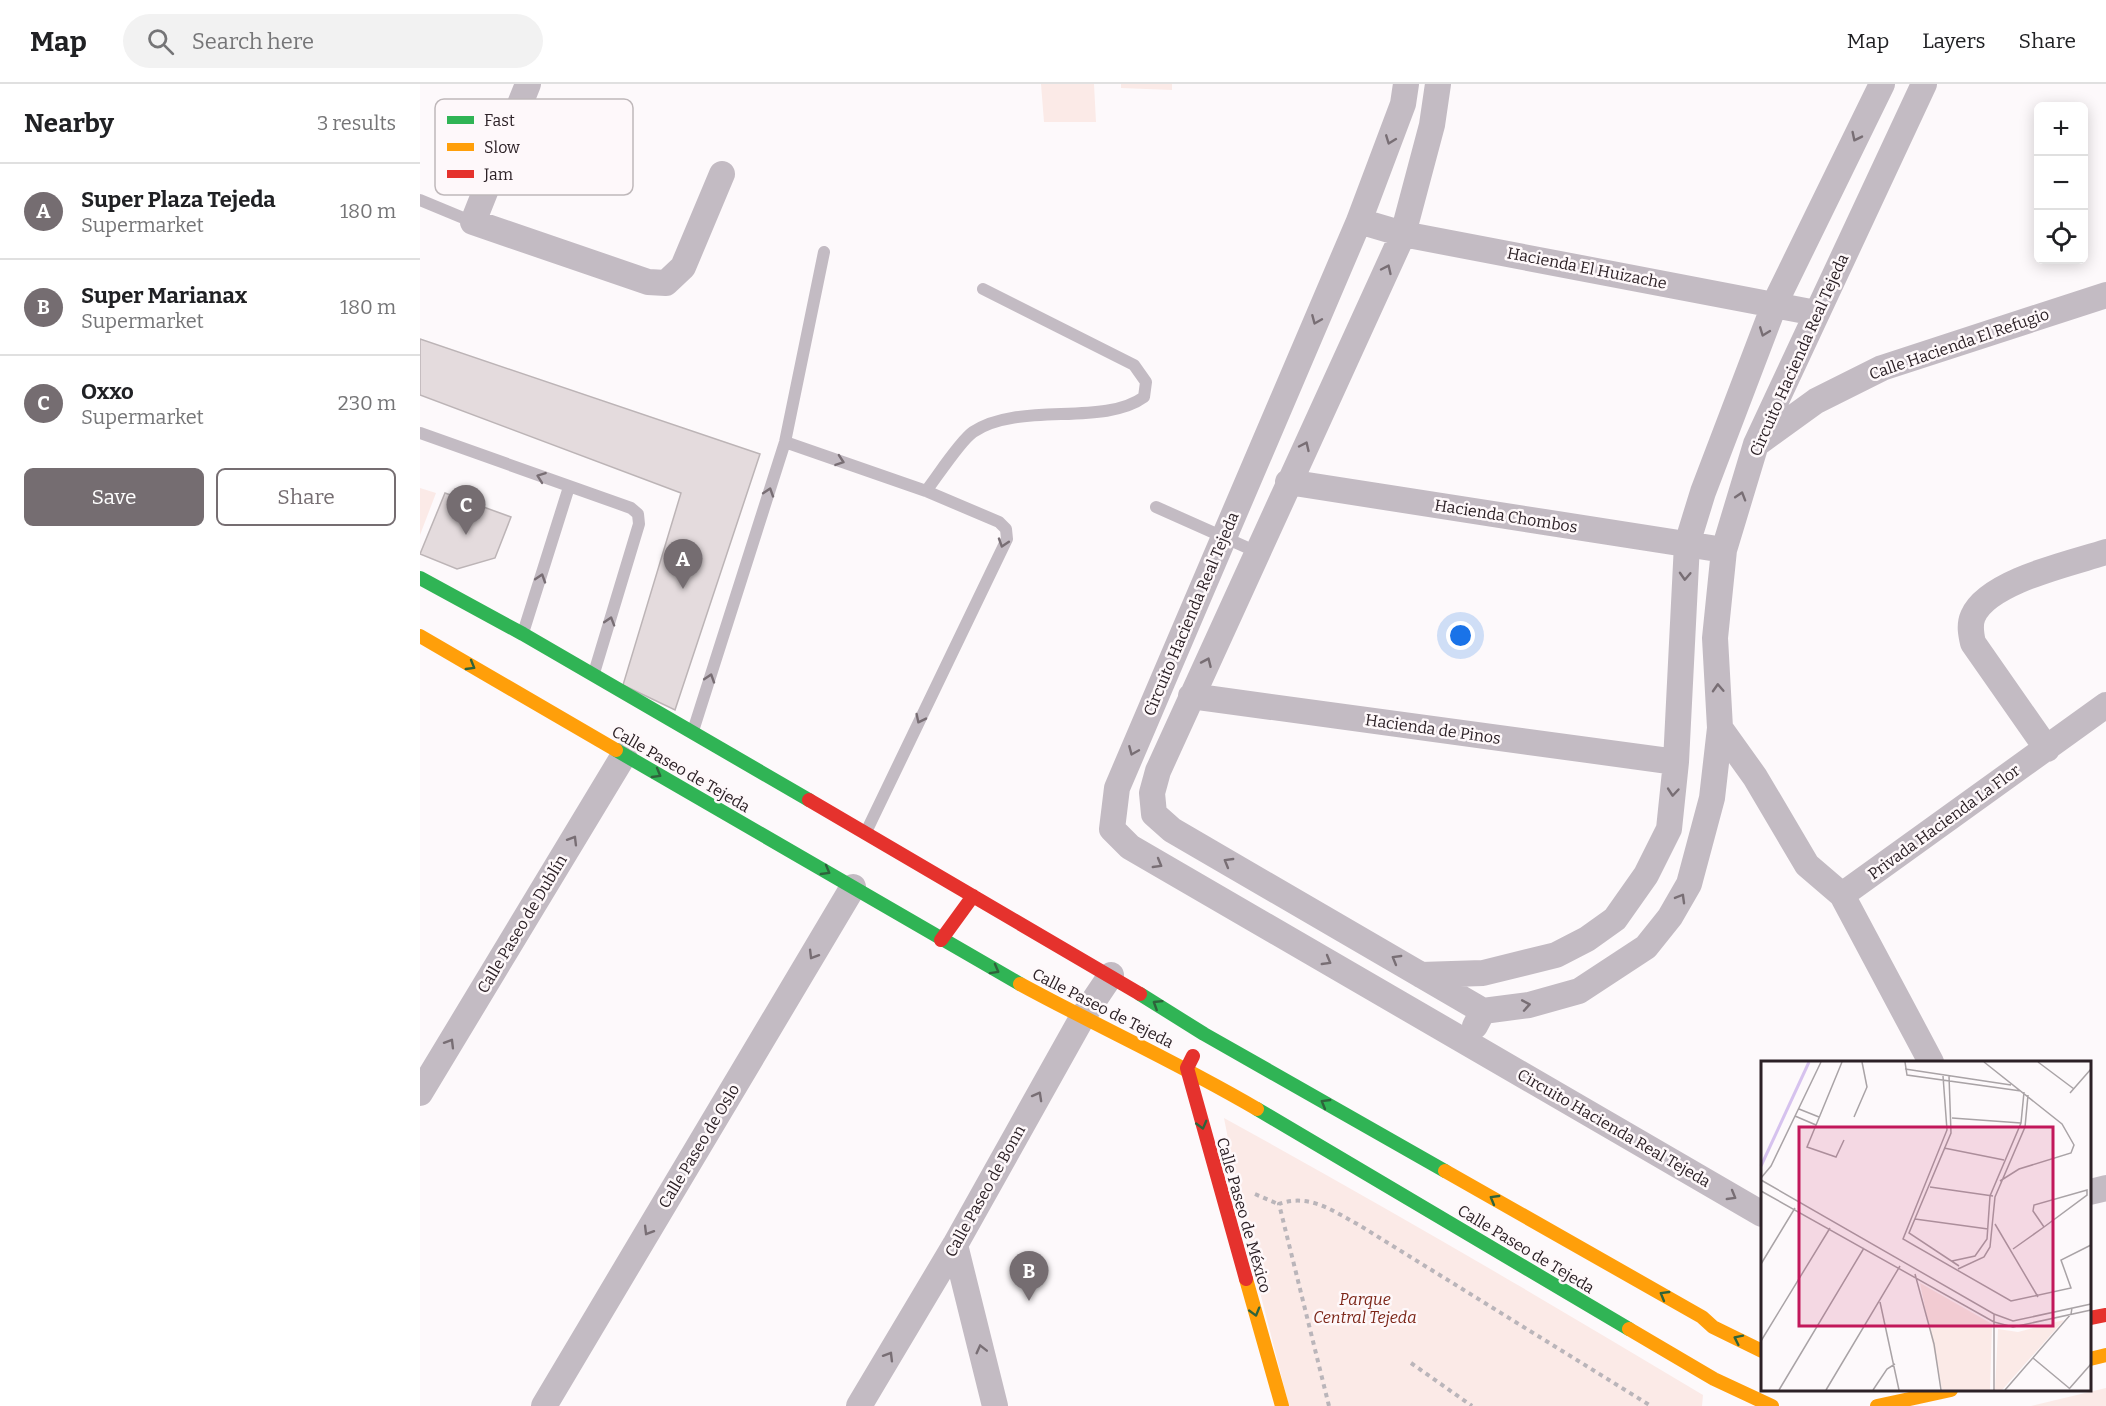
<!DOCTYPE html>
<html lang="en">
<head>
<meta charset="utf-8">
<style>
  :root { --surface:#fff; --page:#f2f2f2; --text:#202124; --muted:#757577; --line:#e0e0e0; --accent:#756d71 }
  body { margin:0; font-family:Bitter,serif; background:var(--page); color:var(--text) }
  .controls { position:absolute; right:18px; top:18px; display:grid; overflow:hidden; border-radius:9px; box-shadow:0 3px 15px #0003 }
  .controls button { width:54px; height:54px; display:grid; place-items:center; padding:0; border:0; border-bottom:2px solid var(--line); background:var(--surface); color:var(--text); font:30px sans-serif }
  .you { position:absolute; left:1041px; top:552px; width:21px; height:21px; margin:-15px; border:4px solid #fff; border-radius:50%; background:#1a73e8; box-shadow:0 0 0 9px #1a73e833 }
  .badge { display:grid; place-items:center; width:39px; height:39px; border-radius:50%; background:var(--accent); color:#fff; font-size:20px; font-weight:700 }
  .pin { position:absolute; translate:-50% -50px; filter:drop-shadow(0 2px 3px #0008) }
  .pin::after { content:''; position:absolute; top:32px; width:21px; height:18px; background:inherit; clip-path:polygon(0 0,100% 0,50% 100%) }
  .list { margin:0; padding:0; list-style:none }
  h2 { display:flex; justify-content:space-between; align-items:center; height:78px; margin:0; padding:0 24px; font-size:26px }
  h2 small { font-size:20px; font-weight:400; color:var(--muted) }
  .list li { display:grid; grid-template-columns:39px 1fr auto; gap:18px; align-items:center; box-sizing:border-box; height:96px; padding:0 24px; border-top:2px solid var(--line) }
  .list b { display:block; font-size:22px; white-space:nowrap }
  .list p { margin:0; font-size:20px; white-space:nowrap; color:var(--muted) }
  .list em { font-size:20px; font-style:normal; color:var(--muted) }
  .actions { display:flex; gap:12px; padding:18px 24px }
  .actions a { flex:1; padding:14px 0; border:2px solid var(--accent); border-radius:9px; text-align:center; font-size:21px; color:var(--accent) }
  .actions .main { background:var(--accent); color:#fff }
  .icon { flex:none; width:33px; height:33px; fill:none; stroke:currentColor; stroke-width:2; stroke-linecap:round; stroke-linejoin:round }
  .map { position:relative; flex:none; width:1686px; height:1322px; overflow:hidden }
  header { display:flex; align-items:center; gap:36px; box-sizing:border-box; height:84px; padding:0 30px; background:var(--surface); border-bottom:2px solid var(--line) }
  header strong { font-size:28px }
  nav { display:flex; gap:33px; margin-inline-start:auto; font-size:21px }
  .search { width:420px; height:54px; background:var(--page); display:flex; align-items:center; gap:15px; box-sizing:border-box; padding:0 21px; border-radius:33px; color:var(--muted); font-size:22px }
  main { display:flex }
  aside { flex:1; background:var(--surface) }
  .map>svg:first-child { display:block }
  .green { fill:#fbeae7 }
  .building { fill:#e4dbdd; stroke:#bcb4b6; stroke-width:1.5 }
  .lines { fill:none; stroke-linecap:round; stroke-linejoin:round }
  .path { stroke:#bab5ba; stroke-width:4; stroke-dasharray:4.5 4.5; stroke-linecap:butt }
  .lane { stroke:#c3bbc3; stroke-width:12 }
  .street { stroke:#c3bbc3; stroke-width:26 }
  .fast { stroke:#30b455; stroke-width:14 }
  .slow { stroke:#ff9f0a; stroke-width:14 }
  .jam { stroke:#e5322d; stroke-width:14 }
  .oneway { stroke:#786e74 }
  .oneway2 { stroke:#2e633b }
  .labels { text-anchor:middle; dominant-baseline:central; stroke-width:5; stroke-linejoin:round; paint-order:stroke }
  .street-label { font-size:16px; fill:#2c2126; stroke:#fef8fa }
  .park-label { font-size:16px; font-style:italic; fill:#7c2618; stroke:#fef8fa }
  .inset-river { fill:none; stroke:#d6c2ee; stroke-width:3 }
  .inset-road { fill:none; stroke:#a9a3a6; stroke-width:1.5 }
  .view { fill:#c2185b; fill-opacity:0.15; stroke:#c2185b; stroke-width:3 }
  .inset-edge { fill:none; stroke:#2c2126; stroke-width:3 }
  .key { fill:#fef8fa; stroke:#bfb8ba; stroke-width:1.5 }
  .key-label { font-size:16px; fill:#2c2126 }
</style>
</head>
<body>
<header>
<strong>Map</strong>
<div class="search"><svg class="icon" aria-label="search" viewBox="0 0 24 24"><circle cx="10" cy="10" r="6"/><path d="M15 15l6 6"/></svg>Search here</div>
<nav><a>Map</a><a>Layers</a><a>Share</a></nav>
</header>
<main>
<aside>
<h2>Nearby<small>3 results</small></h2>
<ul class="list">
<li><span class="badge">A</span><div><b>Super Plaza Tejeda</b><p>Supermarket</p></div><em>180 m</em></li>
<li><span class="badge">B</span><div><b>Super Marianax</b><p>Supermarket</p></div><em>180 m</em></li>
<li><span class="badge">C</span><div><b>Oxxo</b><p>Supermarket</p></div><em>230 m</em></li>
</ul>
<div class="actions"><a class="main">Save</a><a>Share</a></div>
</aside>
<div class="map">
<svg width="1686" height="1322" viewBox="0 0 1686 1322">
  <rect width="100%" height="100%" fill="#fdf9fb"/>
  <!-- green -->
  <path class="green" d="M621 0H674L676 38H624Z
    M701 0H752V6L701 4Z
    M0 404 16 409 0 451Z
    M804 1034C966 1123 1125 1216 1283 1311L1282 1322H869L831 1173Z
    M1686 1304V1322H1611Z"/>
  <!-- building -->
  <path class="building" d="M0 255 340 370 255 626 203 601 261 409 0 311Z
    M25 409 91 433 75 474 37 485 0 470Z"/>
  <g class="lines">
    <!-- path -->
    <path class="path" d="M835 1110 858 1120
      M991 1279 1052 1322
      M909 1322 859 1120C889 1109 913 1127 939 1141L1231 1322"/>
    <!-- lane -->
    <path class="lane" d="M0 116 53 138
      M0 349 211 424 218 430 219 440 174 589
      M365 358 506 407 579 438 586 445 587 455 447 746
      M506 407C517 393 540 357 553 348 599 317 683 343 724 313L726 298 714 281 563 205
      M736 423 837 468
      M103 549 149 403
      M273 647 365 358 404 168"/>
    <!-- street -->
    <path class="street" d="M108 0 53 138 228 198 246 199 263 183 302 90
      M986 0 983 20 939 137 697 704 692 745 710 763 1342 1130
      M1018 0 1012 41 983 150 738 687 732 709 734 730 752 746 1063 927
      M939 137 983 150 1396 229
      M1338 359 1396 317 1462 284 1686 211
      M868 398 1304 466
      M771 612 1256 678
      M1300 644 1335 693 1387 781 1422 811 1511 978
      M1627 665 1553 559C1551 550 1549 541 1553 532 1568 497 1652 479 1686 468
      M1422 811 1686 621
      M1001 891 1063 889 1136 871 1167 855 1195 835 1226 791 1249 745 1256 678 1267 460 1283 408 1355 219 1462 0
      M1055 942 1063 927 1109 921 1159 907 1226 863 1250 833 1269 800 1292 714 1300 644 1295 554 1304 466 1336 360 1504 0
      M0 1009 204 671
      M1670 1108 1686 1104
      M535 1161 575 1322
      M124 1322 433 803
      M439 1322 535 1161 662 934 691 891"/>
    <!-- fast -->
    <path class="fast" d="M0 494 103 550 389 716
      M196 666 600 900
      M720 910 784 950 1025 1087
      M837 1025 1209 1245"/>
    <!-- slow -->
    <path class="slow" d="M0 552 196 666
      M600 900C679 943 759 979 837 1025
      M1025 1087 1282 1233 1293 1243 1342 1267
      M826 1195 862 1322
      M1209 1245 1294 1295 1352 1322
      M1670 1275 1686 1271
      M1457 1322 1531 1306"/>
    <!-- jam -->
    <path class="jam" d="M389 716 720 910
      M521 856 553 812
      M773 972 767 984 826 1195
      M1670 1234 1686 1231"/>
  </g>
  <!-- one-way arrows -->
  <defs><path id="oneway-chevron" d="M-2-3.5L2.5 0L-2 3.5" fill="none" stroke-width="1.6" stroke-linecap="round" stroke-linejoin="round" transform="scale(1.5)"/></defs>
  <g class="oneway">
    <use href="#oneway-chevron" transform="translate(1436 53) rotate(116)"/>
    <use href="#oneway-chevron" transform="translate(970 56) rotate(111)"/>
    <use href="#oneway-chevron" transform="translate(967 185) rotate(-65)"/>
    <use href="#oneway-chevron" transform="translate(896 236) rotate(113)"/>
    <use href="#oneway-chevron" transform="translate(1344 248) rotate(111)"/>
    <use href="#oneway-chevron" transform="translate(885 362) rotate(-65)"/>
    <use href="#oneway-chevron" transform="translate(420 377) rotate(19)"/>
    <use href="#oneway-chevron" transform="translate(121 393) rotate(-160)"/>
    <use href="#oneway-chevron" transform="translate(349 408) rotate(-72)"/>
    <use href="#oneway-chevron" transform="translate(1321 412) rotate(-73)"/>
    <use href="#oneway-chevron" transform="translate(583 459) rotate(108)"/>
    <use href="#oneway-chevron" transform="translate(1265 492) rotate(93)"/>
    <use href="#oneway-chevron" transform="translate(121 494) rotate(-72)"/>
    <use href="#oneway-chevron" transform="translate(190 537) rotate(-73)"/>
    <use href="#oneway-chevron" transform="translate(787 578) rotate(-66)"/>
    <use href="#oneway-chevron" transform="translate(290 594) rotate(-72)"/>
    <use href="#oneway-chevron" transform="translate(1298 604) rotate(-93)"/>
    <use href="#oneway-chevron" transform="translate(500 635) rotate(116)"/>
    <use href="#oneway-chevron" transform="translate(713 667) rotate(113)"/>
    <use href="#oneway-chevron" transform="translate(1253 708) rotate(95)"/>
    <use href="#oneway-chevron" transform="translate(153 756) rotate(-59)"/>
    <use href="#oneway-chevron" transform="translate(808 778) rotate(-150)"/>
    <use href="#oneway-chevron" transform="translate(738 780) rotate(30)"/>
    <use href="#oneway-chevron" transform="translate(1261 814) rotate(-60)"/>
    <use href="#oneway-chevron" transform="translate(393 871) rotate(121)"/>
    <use href="#oneway-chevron" transform="translate(976 875) rotate(-150)"/>
    <use href="#oneway-chevron" transform="translate(907 877) rotate(30)"/>
    <use href="#oneway-chevron" transform="translate(1106 921) rotate(-10)"/>
    <use href="#oneway-chevron" transform="translate(30 959) rotate(-59)"/>
    <use href="#oneway-chevron" transform="translate(618 1012) rotate(-61)"/>
    <use href="#oneway-chevron" transform="translate(1312 1112) rotate(30)"/>
    <use href="#oneway-chevron" transform="translate(228 1147) rotate(121)"/>
    <use href="#oneway-chevron" transform="translate(561 1265) rotate(-104)"/>
    <use href="#oneway-chevron" transform="translate(469 1272) rotate(-59)"/>
  </g>
  <g class="oneway2">
    <use href="#oneway-chevron" transform="translate(51 582) rotate(30)"/>
    <use href="#oneway-chevron" transform="translate(237 690) rotate(30)"/>
    <use href="#oneway-chevron" transform="translate(406 787) rotate(30)"/>
    <use href="#oneway-chevron" transform="translate(575 886) rotate(29)"/>
    <use href="#oneway-chevron" transform="translate(737 920) rotate(-148)"/>
    <use href="#oneway-chevron" transform="translate(905 1019) rotate(-150)"/>
    <use href="#oneway-chevron" transform="translate(782 1041) rotate(75)"/>
    <use href="#oneway-chevron" transform="translate(1074 1115) rotate(-150)"/>
    <use href="#oneway-chevron" transform="translate(1244 1211) rotate(-150)"/>
    <use href="#oneway-chevron" transform="translate(835 1228) rotate(74)"/>
    <use href="#oneway-chevron" transform="translate(1318 1255) rotate(-154)"/>
  </g>
  <g class="labels">
    <!-- street labels -->
    <g class="street-label">
      <text transform="translate(1167 184) rotate(11)">Hacienda El Huizache</text>
      <text transform="translate(1539 260) rotate(-19)">Calle Hacienda El Refugio</text>
      <text transform="translate(1379 271) rotate(-66)">Circuito Hacienda Real Tejeda</text>
      <text transform="translate(1086 432) rotate(9)">Hacienda Chombos</text>
      <text transform="translate(771 530) rotate(-67)">Circuito Hacienda Real Tejeda</text>
      <text transform="translate(1013 645) rotate(8)">Hacienda de Pinos</text>
      <text transform="translate(261 685) rotate(30)">Calle Paseo de Tejeda</text>
      <text transform="translate(1524 738) rotate(-36)">Privada Hacienda La Flor</text>
      <text transform="translate(102 840) rotate(-59)">Calle Paseo de Dublín</text>
      <text transform="translate(683 924) rotate(27)">Calle Paseo de Tejeda</text>
      <text transform="translate(1194 1044) rotate(30)">Circuito Hacienda Real Tejeda</text>
      <text transform="translate(279 1062) rotate(-59)">Calle Paseo de Oslo</text>
      <text transform="translate(565 1107) rotate(-61)">Calle Paseo de Bonn</text>
      <text transform="translate(824 1131) rotate(74)">Calle Paseo de México</text>
      <text transform="translate(1106 1165) rotate(31)">Calle Paseo de Tejeda</text>
    </g>
    <!-- park labels -->
    <g class="park-label">
      <text x="945" y="1215">Parque<tspan x="945" dy="18">Central Tejeda</tspan></text>
    </g>
  </g>
  <!-- overview -->
  <g transform="translate(1341 977)">
    <rect width="330" height="330" fill="#fdf9fb"/>
    <path d="M159 222 231 263 229 329H181ZM303 259 241 329H234L237 268 257 271Z" fill="#fbeae7"/>
    <path class="inset-river" d="M0 105 48 1"/>
    <path class="inset-road" d="M81 1 46 86 75 96 83 79M144 1 146 14 260 30M223 1 301 63 313 84 310 92 258 108 239 120M277 1 313 28M144 8 250 24M182 15 186 69 142 178 250 240 310 227 300 199 330 184M188 15 190 72 148 172 198 205M309 32 330 8M38 48 58 56M34 55 55 64M93 56 106 26 101 1M191 57 260 62M183 87 243 99M0 117 10 105 60 1M0 119 233 253V329M169 126 232 135M0 130 233 261M154 158 227 168M234 163 277 236M252 188 283 166 326 134V129L273 144 272 150 283 166M191 200 214 195 226 178 229 135 260 62 263 31M0 203 34 147M197 208 223 196 229 186 234 136 264 66 267 34M154 213 173 283 180 329M119 241 138 329M233 253 252 260 330 243M233 261 252 266 330 249M0 280 69 167M272 297 308 327M308 328 330 303M18 329 103 187M65 329 139 205M112 329 126 308 134 303M244 329 310 253 311 247"/>
    <path class="view" d="M38 66H292V265H38Z"/>
    <rect width="330" height="330" class="inset-edge"/>
  </g>
  <!-- legend -->
  <rect x="15" y="15" width="198" height="96" rx="9" class="key"/>
  <rect x="27" y="32" width="27" height="8" fill="#30b455"/>
  <rect x="27" y="59" width="27" height="8" fill="#ff9f0a"/>
  <rect x="27" y="86" width="27" height="8" fill="#e5322d"/>
  <g class="key-label">
    <text x="64" y="42">Fast</text>
    <text x="64" y="69">Slow</text>
    <text x="64" y="96">Jam</text>
  </g>
</svg>
<div class="controls">
<button>+</button>
<button>−</button>
<button><svg class="icon" aria-label="locate" viewBox="0 0 24 24"><circle cx="12" cy="12" r="6"/><path d="M12 2v4M12 18v4M2 12h4M18 12h4"/></svg></button>
</div>
<div class="you"></div>
<div class="pin badge" style="left:263px;top:505px">A</div>
<div class="pin badge" style="left:609px;top:1217px">B</div>
<div class="pin badge" style="left:46px;top:451px">C</div>
</div>
</main>
</body>
</html>
